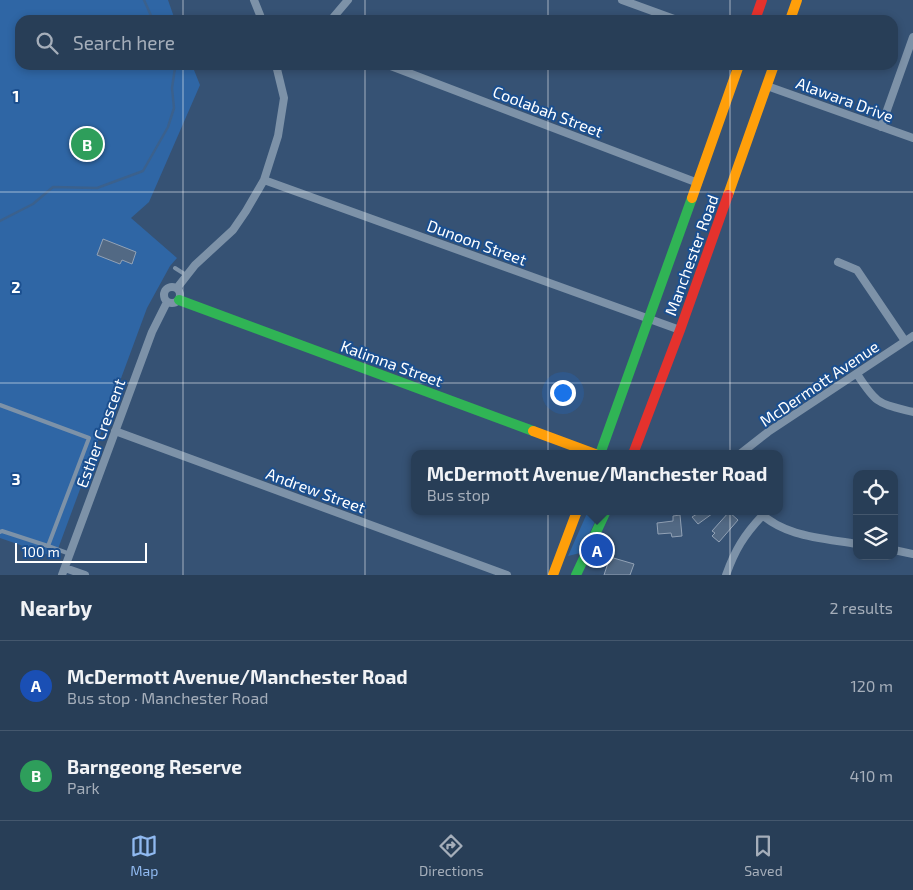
<!DOCTYPE html>
<html lang="en">
<head>
<meta charset="utf-8">
<style>
  :root { --surface:#283e57; --page:#30455d; --text:#f1f3f6; --muted:#a5aeba; --line:#44576d; --accent:#90b9f0 }
  body { margin:0; font-family:"Exo 2",sans-serif; background:var(--page); color:var(--text) }
  .controls { position:absolute; right:15px; bottom:15px; display:grid; overflow:hidden; border-radius:10px; box-shadow:0 2px 8px #0003 }
  .controls button { width:45px; height:45px; display:grid; place-items:center; padding:0; border:0; border-bottom:1px solid var(--line); background:var(--surface); color:var(--text); font:25px sans-serif }
  .scale { position:absolute; left:15px; bottom:12px; width:132px; box-sizing:border-box; padding-left:5px; border:2px solid #fff; border-top:0; font-size:14px; line-height:18px; white-space:nowrap; color:#fff; -webkit-text-stroke:4px #1b4f8f; paint-order:stroke }
  .you { position:absolute; left:562px; top:392px; width:18px; height:18px; margin:-12px; border:4px solid #fff; border-radius:50%; background:#1a73e8; box-shadow:0 0 0 8px #1a73e833 }
  .badge { display:grid; place-items:center; width:32px; height:32px; border-radius:50%; background:var(--accent); color:#fff; font-size:16px; font-weight:700 }
  .pin { position:absolute; translate:-50% -50%; border:2px solid #fff; box-shadow:0 1px 5px #0006 }
  .popup { position:absolute; left:411px; top:450px; width:372px; height:65px; box-sizing:border-box; display:grid; place-content:center; border-radius:10px; background:var(--surface); filter:drop-shadow(0 1px 4px #0005); font-size:16px; white-space:nowrap; color:var(--muted) }
  .popup b { font-size:19px; color:var(--text) }
  .popup::after { content:''; position:absolute; left:50%; top:100%; margin-left:-10px; border:10px solid transparent; border-top-color:var(--surface) }
  .list { margin:0; padding:0; list-style:none }
  h2 { display:flex; justify-content:space-between; align-items:center; height:65px; margin:0; padding:0 20px; font-size:21px }
  h2 small { font-size:16px; font-weight:400; color:var(--muted) }
  .list li { display:grid; grid-template-columns:32px 1fr auto; gap:15px; align-items:center; box-sizing:border-box; height:90px; padding:0 20px; border-top:1px solid var(--line) }
  .list b { display:block; font-size:19px; white-space:nowrap }
  .list p { margin:0; font-size:16px; white-space:nowrap; color:var(--muted) }
  .list em { font-size:16px; font-style:normal; color:var(--muted) }
  .icon { flex:none; width:28px; height:28px; fill:none; stroke:currentColor; stroke-width:2; stroke-linecap:round; stroke-linejoin:round }
  .map { position:relative; flex:none; width:913px; height:575px; overflow:hidden }
  .search { position:absolute; background:var(--surface); box-shadow:0 2px 8px #0003; left:15px; right:15px; top:15px; height:55px; display:flex; align-items:center; gap:12px; box-sizing:border-box; padding:0 18px; border-radius:15px; color:var(--muted); font-size:19px }
  .sheet { height:245px; background:var(--surface) }
  nav { display:flex; justify-content:space-around; align-items:center; box-sizing:border-box; height:70px; border-top:1px solid var(--line); background:var(--surface); font-size:14px; color:var(--muted) }
  nav a { display:grid; justify-items:center; gap:2px }
  nav .on { color:var(--accent) }
  .map>svg:first-child { display:block }
  .green { fill:#2f66a5 }
  .lines { fill:none; stroke-linecap:round; stroke-linejoin:round }
  .stream { stroke:#3b618d; stroke-width:2.5 }
  .building { fill:#526984; stroke:#92a2b6 }
  .lane { stroke:#7d92a8; stroke-width:4 }
  .street { stroke:#7d92a8; stroke-width:8 }
  .fast { stroke:#30b455; stroke-width:10 }
  .slow { stroke:#ff9f0a; stroke-width:10 }
  .jam { stroke:#e5322d; stroke-width:10 }
  .grid { fill:none; stroke:#fff; stroke-width:1; stroke-opacity:0.55 }
  .labels { text-anchor:middle; dominant-baseline:central; stroke-width:4; stroke-linejoin:round; paint-order:stroke }
  .street-label { font-size:16px; fill:#fff; stroke:#1b4f8f }
  .grid-label { font-size:16px; text-anchor:middle; font-weight:bold; fill:#fff; stroke:#1b4f8f; stroke-width:4; stroke-linejoin:round; paint-order:stroke }
</style>
</head>
<body>
<div class="map">
<svg width="913" height="575" viewBox="0 0 913 575">
  <rect width="100%" height="100%" fill="#365274"/>
  <!-- green -->
  <path class="green" d="M0 0H168L175 20H20V65H192L200 85 149 202 131 218 177 258 170 266 147 308 55 557 0 538Z
    M588 511H600L580 553 568 556Z"/>
  <g class="lines">
    <!-- stream -->
    <path class="stream" d="M144 0 153 20
      M0 221 33 204 53 187 97 188 143 171 168 127 174 108 172 88 175 68 174 65"/>
  </g>
  <!-- building -->
  <path class="building" d="M103 239 136 252 132 264 122 260 120 264 97 255Z
    M695 511H716L698 524 692 517 697 514Z
    M729 512 738 520 719 542 712 536 715 533 712 531Z
    M680 515 682 536 672 537 671 533 658 534 657 523 673 521V516Z
    M610 557 634 564 630 575H604Z"/>
  <g class="lines">
    <!-- lane -->
    <path class="lane" d="M175 268 186 275
      M0 405 89 438 48 546 70 554
      M0 532 2 531 48 546"/>
    <!-- street -->
    <path class="street" d="M254 0 262 20
      M622 0 677 20
      M331 20 348 0
      M388 65 698 183
      M767 86 913 138
      M881 127 913 37
      M264 180 680 330
      M838 262 857 270 905 341
      M164 295a8 8 0 1 1 16 0a8 8 0 1 1-16 0Z
      M177 288 195 265 233 230 246 211 264 180 278 136 284 98 276 65
      M857 374C877 405 878 403 913 412
      M115 431 507 575
      M740 454 768 432 913 336
      M758 511C784 537 822 538 857 544
      M894 550 913 554
      M65 568 85 575
      M62 575 152 332 167 302
      M726 575C735 550 744 535 762 516"/>
    <!-- fast -->
    <path class="fast" d="M179 300 533 431
      M600 454 692 198
      M576 575 606 511"/>
    <!-- slow -->
    <path class="slow" d="M790 20 797 0
      M728 195 774 65
      M692 198 739 65
      M533 431 595 454
      M553 575 577 511"/>
    <!-- jam -->
    <path class="jam" d="M755 20 762 0
      M633 454 680 330 728 195"/>
  </g>
  <!-- grid -->
  <path class="grid" d="M183 0V20M365 0V20M548 0V20M730 0V20M183 65V575M365 65V575M548 65V575M730 65V575M0 192H913M0 383H913"/>
  <g class="labels">
    <!-- street labels -->
    <g class="street-label">
      <text transform="translate(845 99) rotate(20)">Alawara Drive</text>
      <text transform="translate(548 111) rotate(21)">Coolabah Street</text>
      <text transform="translate(477 242) rotate(20)">Dunoon Street</text>
      <text transform="translate(691 255) rotate(-70)">Manchester Road</text>
      <text transform="translate(392 363) rotate(20)">Kalimna Street</text>
      <text transform="translate(819 383) rotate(-34)">McDermott Avenue</text>
      <text transform="translate(100 433) rotate(-70)">Esther Crescent</text>
      <text transform="translate(316 490) rotate(20)">Andrew Street</text>
    </g>
  </g>
  <g class="grid-label">
    <text x="16" y="102">1</text>
    <text x="16" y="293">2</text>
    <text x="16" y="485">3</text>
  </g>
</svg>
<div class="controls">
<button><svg class="icon" aria-label="locate" viewBox="0 0 24 24"><circle cx="12" cy="12" r="6"/><path d="M12 2v4M12 18v4M2 12h4M18 12h4"/></svg></button>
<button><svg class="icon" aria-label="layers" viewBox="0 0 24 24"><path d="M12 4l9 5-9 5-9-5zM3 14l9 5 9-5"/></svg></button>
</div>
<div class="scale">100 m</div>
<div class="you"></div>
<div class="pin badge" style="left:597px;top:550px;background:#1a4fb4">A</div>
<div class="popup"><b>McDermott Avenue/Manchester Road</b>Bus stop</div>
<div class="pin badge" style="left:87px;top:144px;background:#2e9e5b">B</div>
<div class="search"><svg class="icon" aria-label="search" viewBox="0 0 24 24"><circle cx="10" cy="10" r="6"/><path d="M15 15l6 6"/></svg>Search here</div>
</div>
<section class="sheet">
<h2>Nearby<small>2 results</small></h2>
<ul class="list">
<li><span class="badge" style="background:#1a4fb4">A</span><div><b>McDermott Avenue/Manchester Road</b><p>Bus stop · Manchester Road</p></div><em>120 m</em></li>
<li><span class="badge" style="background:#2e9e5b">B</span><div><b>Barngeong Reserve</b><p>Park</p></div><em>410 m</em></li>
</ul>
</section>
<nav>
<a class="on"><svg class="icon" aria-label="map" viewBox="0 0 24 24"><path d="M3 6l6-2 6 2 6-2v14l-6 2-6-2-6 2zM9 4v14M15 6v14"/></svg>Map</a>
<a><svg class="icon" aria-label="directions" viewBox="0 0 24 24"><path d="M12 3l9 9-9 9-9-9zM9 14v-3h6M13 9l2 2-2 2"/></svg>Directions</a>
<a><svg class="icon" aria-label="saved" viewBox="0 0 24 24"><path d="M7 4h10v16l-5-4-5 4z"/></svg>Saved</a>
</nav>
</body>
</html>
